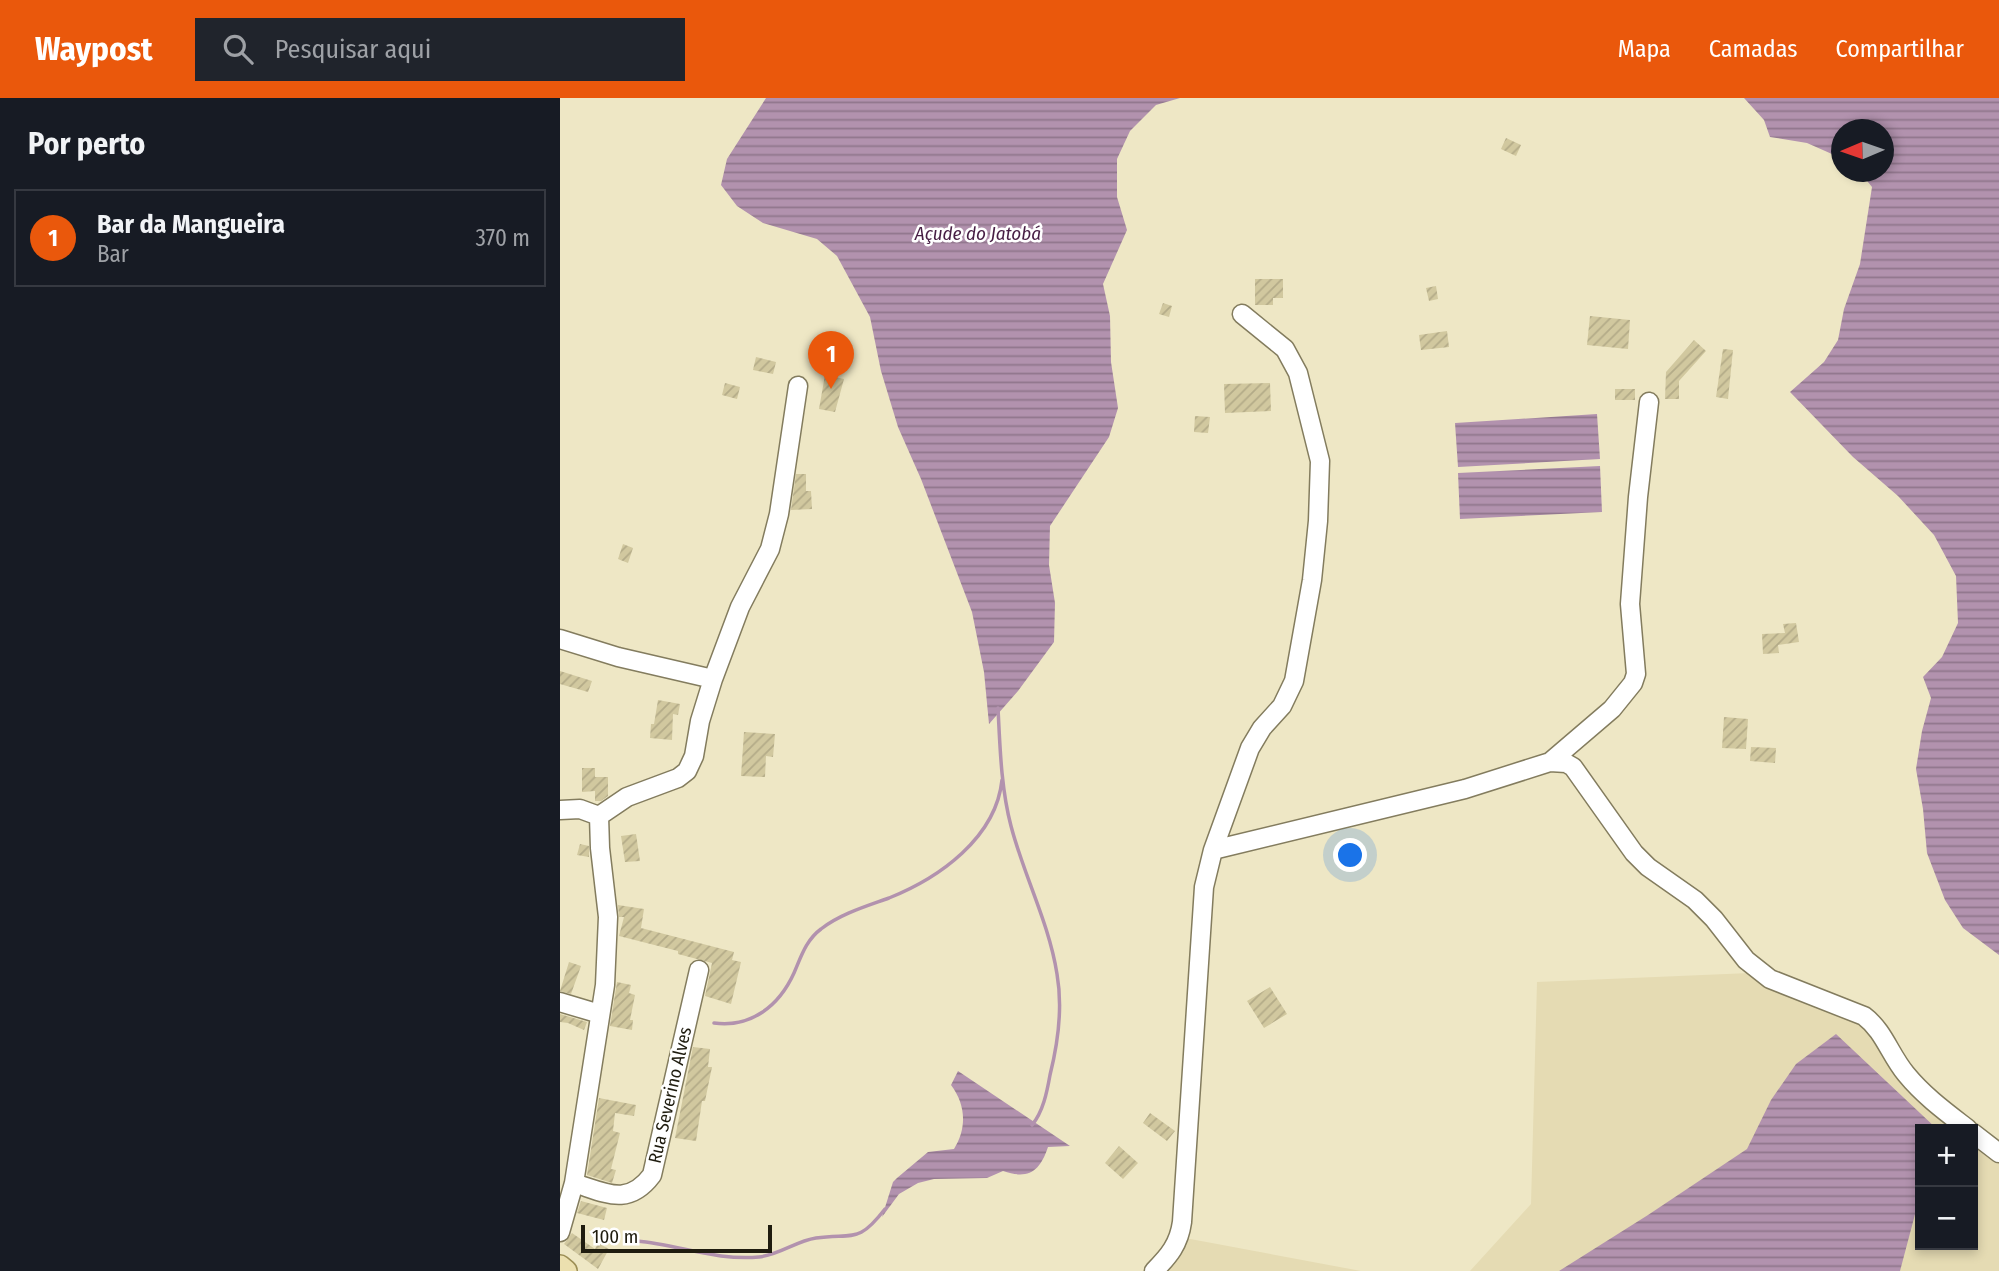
<!DOCTYPE html>
<html lang="pt">
<head>
<meta charset="utf-8">
<style>
  :root { --surface:#171b24; --page:#20242c; --text:#f1f3f6; --muted:#9ea1a6; --line:#363941; --accent:#ea580c }
  body { margin:0; font-family:"Fira Sans Condensed",sans-serif; background:var(--page); color:var(--text) }
  .controls { position:absolute; right:21px; bottom:21px; display:grid; overflow:hidden; border-radius:0px; box-shadow:0 4px 10px #0003 }
  .controls button { width:63px; height:63px; display:grid; place-items:center; padding:0; border:0; border-bottom:2px solid var(--line); background:var(--surface); color:var(--text); font:35px sans-serif }
  .compass { position:absolute; left:1271px; top:21px; width:63px; height:63px; border-radius:50%; background:var(--surface); box-shadow:0 4px 10px #0003; rotate:268deg }
  .scale { position:absolute; left:21px; bottom:18px; width:191px; box-sizing:border-box; padding-left:7px; border:4px solid #1f1c0f; border-top:0; font-size:19px; line-height:24px; white-space:nowrap; color:#1f1c0f; -webkit-text-stroke:5px #fff; paint-order:stroke }
  .you { position:absolute; left:791px; top:758px; width:24px; height:24px; margin:-18px; border:5px solid #fff; border-radius:50%; background:#1a73e8; box-shadow:0 0 0 10px #1a73e833 }
  .badge { display:grid; place-items:center; width:46px; height:46px; border-radius:50%; background:var(--accent); color:#fff; font-size:23px; font-weight:700 }
  .pin { position:absolute; translate:-50% -58px; filter:drop-shadow(0 2px 4px #0008) }
  .pin::after { content:''; position:absolute; top:37px; width:24px; height:21px; background:inherit; clip-path:polygon(0 0,100% 0,50% 100%) }
  .list { margin:0; padding:0; list-style:none }
  h2 { display:flex; justify-content:space-between; align-items:center; height:91px; margin:0; padding:0 28px; font-size:30px }
  h2 small { font-size:23px; font-weight:400; color:var(--muted) }
  .list li { display:grid; grid-template-columns:46px 1fr auto; gap:21px; align-items:center; box-sizing:border-box; height:98px; margin:0 14px 14px; padding:0 14px; border:2px solid var(--line); border-radius:0px }
  .list b { display:block; font-size:26px; white-space:nowrap }
  .list p { margin:0; font-size:23px; white-space:nowrap; color:var(--muted) }
  .list em { font-size:23px; font-style:normal; color:var(--muted) }
  .icon { flex:none; width:38px; height:38px; fill:none; stroke:currentColor; stroke-width:2; stroke-linecap:round; stroke-linejoin:round }
  .map { position:relative; flex:none; width:1439px; height:1173px; overflow:hidden }
  header { display:flex; align-items:center; gap:42px; box-sizing:border-box; height:98px; padding:0 35px; background:var(--accent); color:#fff }
  header strong { font-size:33px }
  nav { display:flex; gap:38px; margin-inline-start:auto; font-size:24px }
  .search { width:490px; height:63px; background:var(--page); display:flex; align-items:center; gap:18px; box-sizing:border-box; padding:0 24px; border-radius:0px; color:var(--muted); font-size:26px }
  main { display:flex }
  aside { flex:1; background:var(--surface) }
  .map>svg:first-child { display:block }
  .built { fill:#e5dbb3; fill-rule:evenodd }
  .water { fill:url(#water-rules) }
  .lines { fill:none; stroke-linecap:round; stroke-linejoin:round }
  .stream { stroke:#b292ae; stroke-width:3.5 }
  .building { fill:url(#building-hatch) }
  .minor-casing { stroke:#837c5e; stroke-width:21 }
  .major-casing { stroke:#9c8e55; stroke-width:24 }
  .minor { stroke:#fff; stroke-width:18 }
  .major { stroke:#ece0af; stroke-width:21 }
  .labels { text-anchor:middle; dominant-baseline:central; stroke-width:5; stroke-linejoin:round; paint-order:stroke }
  .street-label { font-size:18px; fill:#1f1c0f; stroke:#fff }
  .water-label { font-size:19px; font-style:italic; fill:#471e44; stroke:#fff }
</style>
</head>
<body>
<header>
<strong>Waypost</strong>
<div class="search"><svg class="icon" aria-label="search" viewBox="0 0 24 24"><circle cx="10" cy="10" r="6"/><path d="M15 15l6 6"/></svg>Pesquisar aqui</div>
<nav><a>Mapa</a><a>Camadas</a><a>Compartilhar</a></nav>
</header>
<main>
<aside>
<h2>Por perto<small></small></h2>
<ul class="list">
<li><span class="badge">1</span><div><b>Bar da Mangueira</b><p>Bar</p></div><em>370 m</em></li>
</ul>
</aside>
<div class="map">
<svg width="1439" height="1173" viewBox="0 0 1439 1173">
  <defs>
    <pattern id="water-rules" width="6" height="5" patternUnits="userSpaceOnUse" patternTransform="scale(1.75)"><rect width="6" height="5" fill="#b292ae"/><path d="M0 2.5h6" fill="none" stroke="#90768c"/></pattern>
    <pattern id="building-hatch" width="6" height="6" patternUnits="userSpaceOnUse" patternTransform="scale(1.75)"><rect width="6" height="6" fill="#d1c89f"/><path d="M-1 1l2-2M0 6l6-6M5 7l2-2" fill="none" stroke="#b3ab88"/></pattern>
  </defs>
  <rect width="100%" height="100%" fill="#eee7c5"/>
  <!-- built -->
  <path class="built" d="M1190 875 1280 911 1439 1046V1173H910L971 1106 977 884ZM1360 1031H1413V1147H1360Z
    M625 1140 801 1173H595Z"/>
  <!-- water -->
  <path class="water" d="M206 0H620L596 7 570 33 557 61V99L567 132 543 186 550 218 551 264 558 310 549 339 490 428 489 467 495 505 494 544 458 593 429 626 424 574 412 514 361 381 338 329 321 273 310 219 277 158 257 141 203 125 177 108 161 87 167 61Z
    M1184 0H1439V857L1403 830 1385 802 1367 755 1363 711 1356 671 1362 633 1371 600 1363 579 1382 559 1398 525 1396 478 1374 437 1338 398 1293 359 1230 294 1264 264 1278 242 1284 211 1300 166 1312 89 1300 74H1324V32H1282L1281 60 1247 45 1210 39 1204 22Z
    M1037 316 1040 361 898 369 895 325Z
    M1040 368 1042 414 900 421 898 375Z
    M1276 936 1377 1031H1360V1103L1358 1105 1340 1173H999L1088 1117 1187 1051 1211 1002 1236 966Z
    M398 973 510 1048 488 1049C480 1073 469 1082 443 1073L427 1080 374 1081 358 1085 339 1096 322 1119 333 1084 337 1080 368 1054 394 1051C407 1030 406 1007 391 987Z"/>
  <g class="lines">
    <!-- stream -->
    <path class="stream" d="M438 610C440 649 441 690 451 728 464 778 489 825 497 876 503 910 498 945 490 977 487 994 483 1014 472 1027
      M154 925C191 930 219 908 234 875 241 859 246 842 261 831 280 816 307 808 329 800 379 780 436 740 442 682
      M77 1143C119 1147 157 1163 199 1159 219 1157 236 1143 256 1140 294 1135 298 1146 325 1111"/>
  </g>
  <!-- building -->
  <path class="building" d="M946 40 961 47 956 58 941 51Z
    M695 181H723V200H713V207H695Z
    M876 188 878 201 869 203 866 190Z
    M603 205 612 208 609 219 599 216Z
    M1030 218 1070 222 1068 251 1027 247Z
    M887 233 889 249 861 252 859 237Z
    M1134 242 1146 253 1119 283V301H1105L1106 274Z
    M1163 251 1173 252 1168 301 1156 299Z
    M196 259 216 264 213 276 193 272Z
    M265 277 284 281 275 314 259 311Z
    M165 285 180 289 177 301 162 297Z
    M710 285 711 313 665 315 664 286Z
    M1055 291H1075V302H1055Z
    M635 318 650 319 648 335 634 334Z
    M236 376H246V393H251L252 411 231 412Z
    M63 446 73 450 68 465 58 461Z
    M1236 525 1239 544 1218 547 1219 555 1203 556 1202 536 1225 535 1223 526Z
    M0 573 32 583 28 594 0 586Z
    M98 602 120 606 118 617 113 616 112 642 90 640 91 626H94Z
    M1164 619 1188 621 1186 651 1162 650Z
    M184 634 215 636 213 659 206 658 205 679 181 678Z
    M1191 649 1216 650 1215 665 1190 663Z
    M22 670H35V679H48V698L41 703H35V693L22 694Z
    M76 736 80 763 65 764 61 738Z
    M20 746 29 748V759L17 757Z
    M58 807 84 811 81 830 174 854 172 862 181 864 171 906 145 898 152 865 118 856V853L59 838 64 819H59Z
    M9 864 21 868 11 896 0 893Z
    M57 884 71 887 69 895 75 897 70 922H73L72 932 50 928Z
    M710 889 727 916 704 930 687 903Z
    M0 916 27 924 24 932 8 925 0 924Z
    M133 949 150 951 148 969H152L145 1003H142L136 1043 115 1040Z
    M39 1000 76 1007 74 1018 55 1015 53 1033 60 1035 51 1071 56 1072 52 1085 27 1077Z
    M590 1015 615 1033 607 1043 583 1025Z
    M559 1048 578 1065 563 1081 545 1065Z
    M21 1103 47 1110 44 1122 17 1115Z
    M12 1135 35 1151 38 1145 49 1151 38 1171 4 1146Z"/>
  <g class="lines">
    <!-- minor casing -->
    <g class="minor-casing">
      <path id="minor" d="M0 541 58 559 153 581
        M990 664 1006 665 1013 669 1074 755 1088 769 1135 802 1154 821 1186 862 1210 881 1304 918C1324 933 1330 957 1346 976 1364 998 1386 1014 1408 1031
        M0 712 20 711 39 718
        M39 718 67 699 118 680 127 673 134 658 140 623 153 581 180 509 210 451 219 416 238 288
        M653 752 905 691 990 664 1052 611 1073 585 1076 576 1070 506 1078 399 1089 304
        M0 904 40 916
        M1413 1035 1439 1055
        M14 1085C46 1095 68 1109 92 1077L139 872
        M0 1134 14 1085 45 887 48 819 40 750 39 718
        M594 1173C609 1158 619 1146 622 1124L644 789 653 752 690 650 702 630 722 608 734 583 752 482 758 423 760 363 738 275 725 251 682 216"/>
    </g>
    <!-- major casing -->
    <g class="major-casing">
      <path id="major" d="M0 1168 6 1173"/>
    </g>
    <!-- minor -->
    <use href="#minor" class="minor"/>
    <!-- major -->
    <use href="#major" class="major"/>
  </g>
  <g class="labels">
    <!-- street labels -->
    <g class="street-label">
      <text transform="translate(110 997) rotate(-77)">Rua Severino Alves</text>
    </g>
    <!-- water labels -->
    <g class="water-label">
      <text x="418" y="135">Açude do Jatobá</text>
    </g>
  </g>
</svg>
<div class="controls">
<button>+</button>
<button>−</button>
</div>
<svg class="compass" viewBox="-18 -18 36 36"><path d="M0-13l5 13h-10z" fill="#e53935"/><path d="M0 13l5-13h-10z" fill="#9ea1a6"/></svg>
<div class="scale">100 m</div>
<div class="you"></div>
<div class="pin badge" style="left:271px;top:291px">1</div>
</div>
</main>
</body>
</html>
